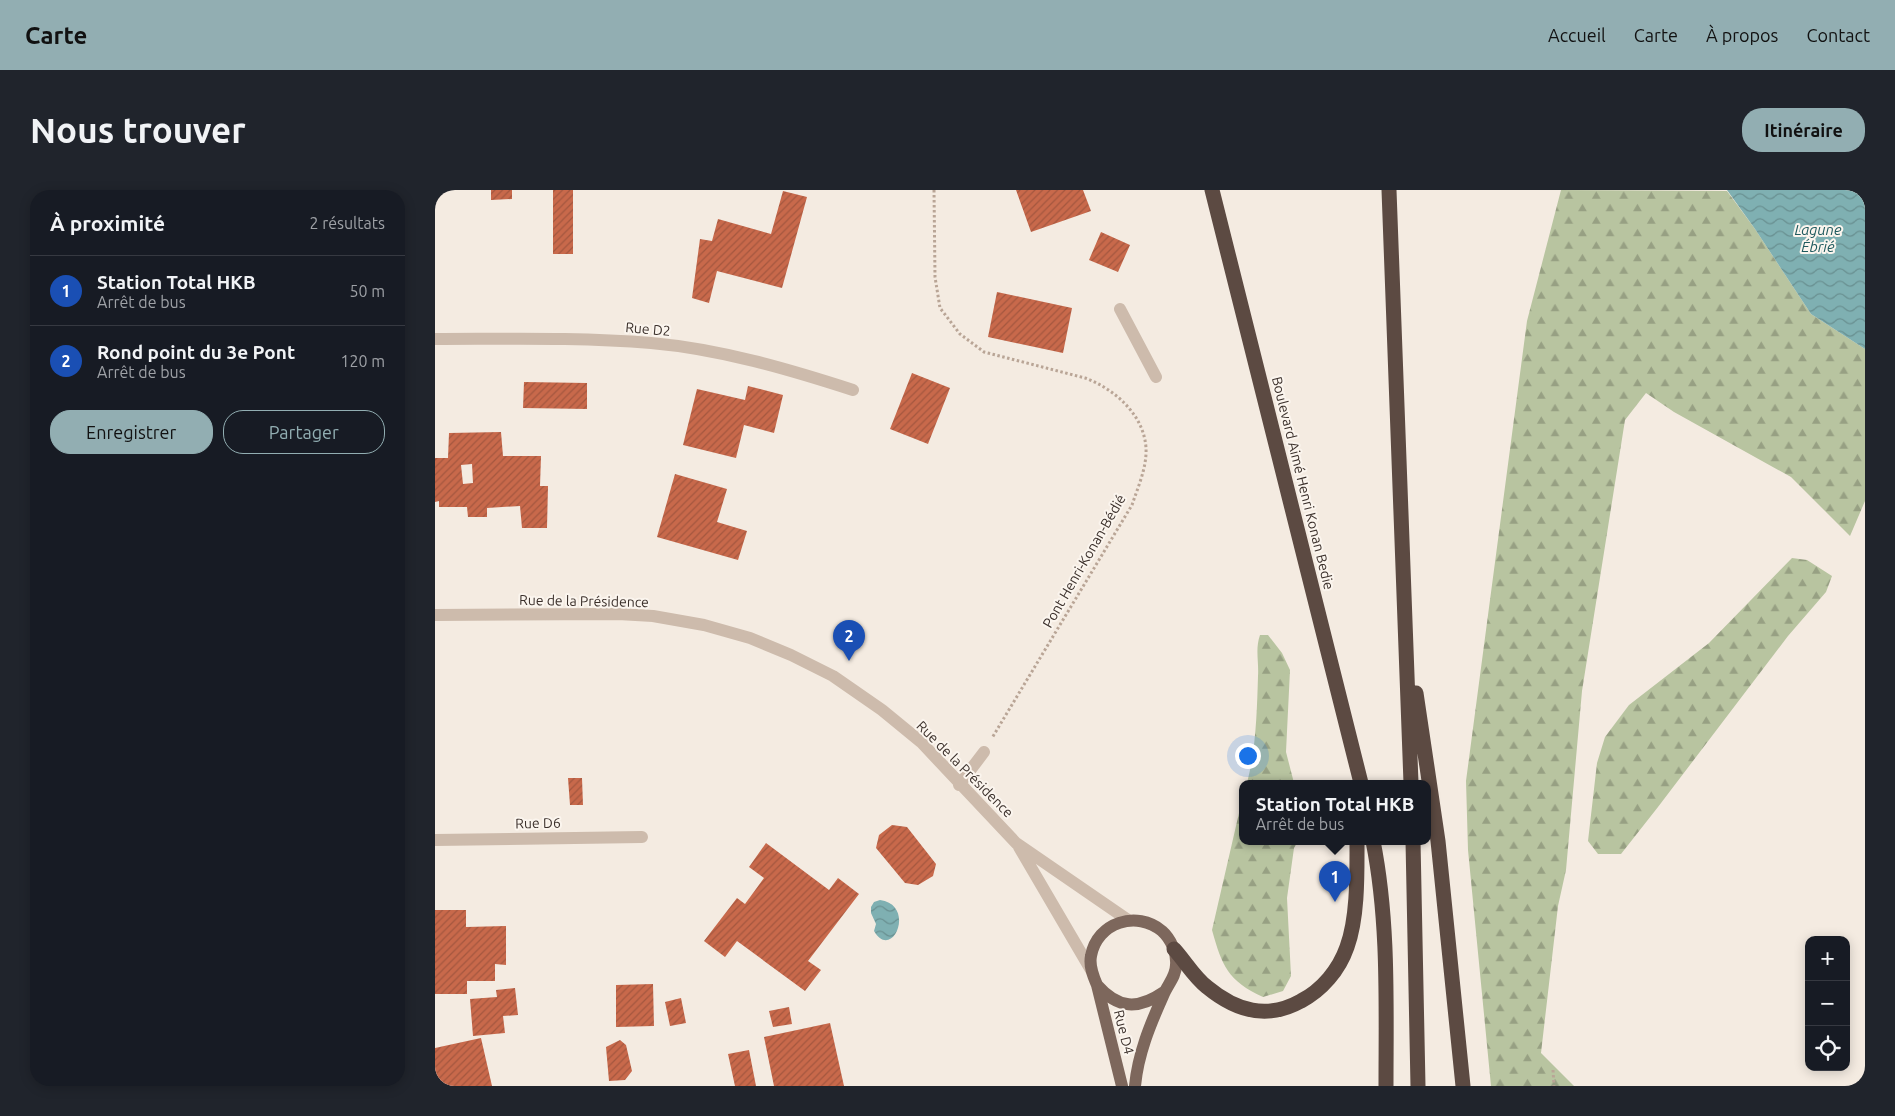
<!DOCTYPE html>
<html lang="fr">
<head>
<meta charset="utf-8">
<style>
  :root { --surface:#171b24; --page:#20242c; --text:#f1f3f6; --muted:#9ea1a6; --line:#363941; --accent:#92aeb2 }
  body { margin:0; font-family:Ubuntu,sans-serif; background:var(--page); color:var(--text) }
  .controls { position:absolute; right:15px; bottom:15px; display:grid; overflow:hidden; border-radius:10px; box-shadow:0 2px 12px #0003 }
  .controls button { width:45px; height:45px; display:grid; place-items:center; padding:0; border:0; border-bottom:1px solid var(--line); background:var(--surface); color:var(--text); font:25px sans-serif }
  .you { position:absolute; left:812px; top:565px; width:18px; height:18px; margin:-12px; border:4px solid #fff; border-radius:50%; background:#1a73e8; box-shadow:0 0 0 8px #1a73e833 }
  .badge { display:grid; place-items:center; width:32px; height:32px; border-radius:50%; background:var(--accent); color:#fff; font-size:16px; font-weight:700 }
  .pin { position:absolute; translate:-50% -41px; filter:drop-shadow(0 1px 2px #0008) }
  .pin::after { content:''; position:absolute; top:26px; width:18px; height:15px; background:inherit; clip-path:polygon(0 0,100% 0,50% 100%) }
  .popup { position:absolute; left:804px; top:590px; width:192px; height:65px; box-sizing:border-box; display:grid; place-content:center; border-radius:10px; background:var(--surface); filter:drop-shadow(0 1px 4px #0005); font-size:16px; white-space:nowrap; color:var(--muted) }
  .popup b { font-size:19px; color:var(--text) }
  .popup::after { content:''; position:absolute; left:50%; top:100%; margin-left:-10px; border:10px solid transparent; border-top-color:var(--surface) }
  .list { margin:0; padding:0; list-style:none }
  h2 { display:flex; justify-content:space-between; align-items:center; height:65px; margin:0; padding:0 20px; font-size:21px }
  h2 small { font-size:16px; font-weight:400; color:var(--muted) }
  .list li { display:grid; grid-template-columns:32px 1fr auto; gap:15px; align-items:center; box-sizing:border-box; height:70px; padding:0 20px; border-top:1px solid var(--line) }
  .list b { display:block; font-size:19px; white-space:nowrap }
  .list p { margin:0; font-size:16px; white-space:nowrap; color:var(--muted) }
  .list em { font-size:16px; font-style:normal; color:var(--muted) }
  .actions { display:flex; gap:10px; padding:15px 20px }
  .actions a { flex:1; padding:11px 0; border:1px solid var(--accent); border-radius:20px; text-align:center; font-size:18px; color:var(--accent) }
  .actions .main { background:var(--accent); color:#111 }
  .icon { flex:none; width:28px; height:28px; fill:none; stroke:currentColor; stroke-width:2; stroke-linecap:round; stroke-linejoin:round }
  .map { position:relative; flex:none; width:1430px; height:896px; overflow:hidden; border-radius:20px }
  header { display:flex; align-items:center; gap:30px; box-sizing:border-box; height:70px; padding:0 25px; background:var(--accent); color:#111 }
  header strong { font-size:24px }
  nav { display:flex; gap:28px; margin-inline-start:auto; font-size:18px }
  .intro { display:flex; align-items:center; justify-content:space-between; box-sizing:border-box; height:120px; padding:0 30px }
  h1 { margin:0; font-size:35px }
  .button { padding:12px 22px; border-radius:20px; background:var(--accent); color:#111; font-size:18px; font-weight:700 }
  main { display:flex; gap:30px; padding:0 30px }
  aside { flex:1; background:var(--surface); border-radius:20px; box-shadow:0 2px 12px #0003 }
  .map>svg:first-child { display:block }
  .forest { fill:url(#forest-firs) }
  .water { fill:url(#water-waves) }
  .building { fill:url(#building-hatch); fill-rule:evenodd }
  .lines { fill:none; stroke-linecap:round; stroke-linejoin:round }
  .path { stroke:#b9a596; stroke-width:3; stroke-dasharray:2.5 2.5; stroke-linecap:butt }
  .minor { stroke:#cdbbac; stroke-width:12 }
  .major { stroke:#7d675c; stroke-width:12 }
  .highway { stroke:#5c4a42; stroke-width:15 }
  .labels { text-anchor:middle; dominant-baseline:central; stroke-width:4; stroke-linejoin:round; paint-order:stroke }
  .street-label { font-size:14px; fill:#3b302b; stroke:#fbf5ee }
  .water-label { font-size:15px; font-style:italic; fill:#1f5a5e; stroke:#fbf5ee }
</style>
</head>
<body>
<header>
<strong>Carte</strong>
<nav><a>Accueil</a><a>Carte</a><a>À propos</a><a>Contact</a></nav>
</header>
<div class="intro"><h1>Nous trouver</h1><a class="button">Itinéraire</a></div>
<main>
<aside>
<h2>À proximité<small>2 résultats</small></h2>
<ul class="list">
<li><span class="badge" style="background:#1a4fb4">1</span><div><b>Station Total HKB</b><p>Arrêt de bus</p></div><em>50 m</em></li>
<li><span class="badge" style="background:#1a4fb4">2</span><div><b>Rond point du 3e Pont</b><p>Arrêt de bus</p></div><em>120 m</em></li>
</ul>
<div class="actions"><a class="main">Enregistrer</a><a>Partager</a></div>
</aside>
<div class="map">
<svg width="1430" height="896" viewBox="0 0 1430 896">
  <defs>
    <pattern id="forest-firs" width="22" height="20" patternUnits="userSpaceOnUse" patternTransform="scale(1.25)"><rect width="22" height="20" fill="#b8c4a0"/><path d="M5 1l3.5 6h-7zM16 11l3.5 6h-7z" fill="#97a083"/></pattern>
    <pattern id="water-waves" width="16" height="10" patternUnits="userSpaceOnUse" patternTransform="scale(1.25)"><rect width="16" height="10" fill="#7fb0b2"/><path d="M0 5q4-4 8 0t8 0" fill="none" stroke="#699091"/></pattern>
    <pattern id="building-hatch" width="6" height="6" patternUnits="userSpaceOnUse" patternTransform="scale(1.25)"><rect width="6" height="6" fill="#c8694b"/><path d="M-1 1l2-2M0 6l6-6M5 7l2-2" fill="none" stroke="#a4573f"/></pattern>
  </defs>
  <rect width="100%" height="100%" fill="#f4ebe1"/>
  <!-- forest -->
  <path class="forest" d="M1126 0 1292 1 1320 39 1376 124 1430 159V311L1415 346 1356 287 1239 222 1211 203 1190 230 1147 501 1131 680 1123 716 1106 863 1139 896H1056L1033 660 1031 591 1092 131Z
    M1357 368 1372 370 1397 386 1391 402 1353 446 1223 617 1186 664H1163L1153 651 1162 573 1170 547 1194 515 1274 453Z
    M825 445H833L847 463 855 480 851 562 859 593H812C821 559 822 521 823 486 824 472 820 459 825 445Z
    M807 610 808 651H863L859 658 852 708 856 786 848 801 828 807C793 791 787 776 777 740Z"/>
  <!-- water -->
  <path class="water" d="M1292 0H1430V159L1376 124 1320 39Z
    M445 710C482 715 457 772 439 741L441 734 436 723V717L439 712Z"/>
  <!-- building -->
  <path class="building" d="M56 0H77V9L56 10Z
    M118 0H138V64H118Z
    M581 0H648L656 21 596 42Z
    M348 1 372 7 347 98 282 81 274 113 257 108 265 49 277 51 283 29 336 44Z
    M666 42 695 55 683 82 654 70Z
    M562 102 637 118 628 163 553 147Z
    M477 183 515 198 493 254 455 239Z
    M89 192 152 193V219L88 218Z
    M313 196 348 205 339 243 309 235 301 268 248 255 262 199 310 210Z
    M66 242 68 266H106L105 296H113L112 338H87L85 316 52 318V327H33L32 317H4V311L0 312V268H13L14 243ZM37 274 38 293 28 294 26 275Z
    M240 284 292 299 282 332 312 341 303 370 222 347Z
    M133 588H147L148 615H135Z
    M457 635 472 637 501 674 498 686 483 695 470 693 441 658 444 645Z
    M331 653 394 700 403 688 424 704 373 771 386 780 370 801 302 751 290 767 269 751 302 708 310 714 329 688 314 677Z
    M0 720H31V737L71 736V775L60 774V791H32V804H0Z
    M218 794 219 836 181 837V795Z
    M80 798 83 825 68 826 70 843 38 846 35 809 62 807 61 800Z
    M246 808 251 833 235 836 230 812Z
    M354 817 357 834 338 837 334 821Z
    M395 833 409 896H339L329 847Z
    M46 848 57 896H0V858Z
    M185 850 191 855 197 881 190 890 174 891 171 857Z
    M314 860 321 896H300L293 864Z"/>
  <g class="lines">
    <!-- path -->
    <path class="path" d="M499 0 500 87 505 118 525 144 549 162 650 188C680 199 709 225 711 258 712 277 703 297 697 315L557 548
      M1118 880 1119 896"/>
    <!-- minor -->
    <path class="minor" d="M685 119 721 187
      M0 149C72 149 144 147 216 153 285 159 353 179 418 200
      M0 425 183 424 218 426 269 435 315 448 356 465 398 486 447 520 486 552 581 653 693 730
      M524 595 549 562
      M0 650 207 647
      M584 657 656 780"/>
    <!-- major -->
    <path class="major" d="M662 795C683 819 703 820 729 802
      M687 896 662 795C658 786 654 776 656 766 662 732 702 720 727 741 736 749 742 763 741 775 741 787 732 795 728 806 715 835 703 864 700 896"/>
    <!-- highway -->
    <path class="highway" d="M777 0 926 593
      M954 0 976 593
      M981 503 1003 651 1028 896
      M938 651C954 731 951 815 951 896
      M978 651 983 896
      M739 759C750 771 759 787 772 797 801 821 832 830 866 811 887 800 904 780 912 757 923 727 922 683 922 651"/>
  </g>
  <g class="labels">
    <!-- street labels -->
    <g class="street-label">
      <text transform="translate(213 139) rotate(5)">Rue D2</text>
      <text transform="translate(868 293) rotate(76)">Boulevard Aimé Henri Konan Bedie</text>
      <text transform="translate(649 371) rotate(-60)">Pont Henri-Konan-Bédié</text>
      <text transform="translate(149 411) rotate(1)">Rue de la Présidence</text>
      <text transform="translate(530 579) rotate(45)">Rue de la Présidence</text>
      <text transform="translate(103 633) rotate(-1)">Rue D6</text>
      <text transform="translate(689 842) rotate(76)">Rue D4</text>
    </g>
    <!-- water labels -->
    <g class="water-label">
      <text x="1383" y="39">Lagune<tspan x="1383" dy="17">Ébrié</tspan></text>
    </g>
  </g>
</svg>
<div class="controls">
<button>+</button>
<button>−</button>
<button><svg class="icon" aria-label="locate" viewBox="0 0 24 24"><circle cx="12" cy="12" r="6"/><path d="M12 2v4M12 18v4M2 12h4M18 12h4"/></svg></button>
</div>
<div class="you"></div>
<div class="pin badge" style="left:900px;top:712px;background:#1a4fb4">1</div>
<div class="popup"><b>Station Total HKB</b>Arrêt de bus</div>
<div class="pin badge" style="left:414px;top:471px;background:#1a4fb4">2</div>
</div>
</main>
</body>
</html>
